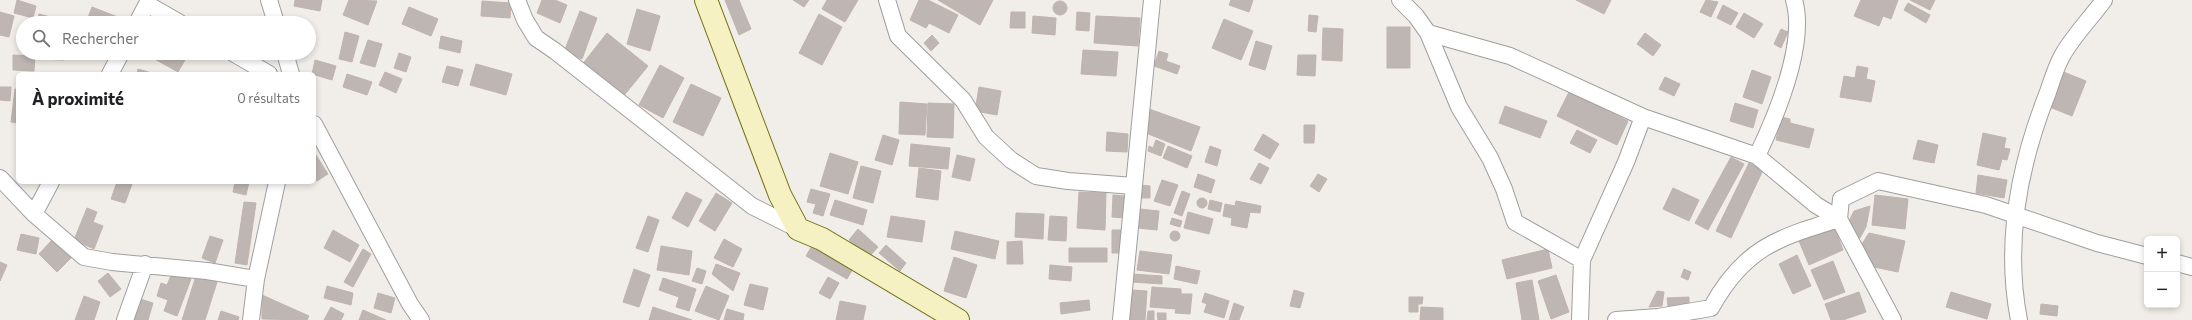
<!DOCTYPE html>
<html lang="fr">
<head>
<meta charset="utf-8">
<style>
  :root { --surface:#fff; --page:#f6f6f6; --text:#202124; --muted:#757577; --line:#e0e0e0 }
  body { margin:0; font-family:Commissioner,sans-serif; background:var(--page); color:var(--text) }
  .controls { position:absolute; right:12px; bottom:12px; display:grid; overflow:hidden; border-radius:6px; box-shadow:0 2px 6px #0003 }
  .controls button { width:36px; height:36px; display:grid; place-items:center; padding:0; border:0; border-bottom:1px solid var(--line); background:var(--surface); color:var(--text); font:20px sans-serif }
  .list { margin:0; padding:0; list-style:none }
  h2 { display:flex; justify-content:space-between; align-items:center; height:52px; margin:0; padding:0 16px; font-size:17px }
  h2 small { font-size:13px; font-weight:400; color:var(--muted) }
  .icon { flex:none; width:22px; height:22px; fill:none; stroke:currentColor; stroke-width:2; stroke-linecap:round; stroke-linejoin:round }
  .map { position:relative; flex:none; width:2192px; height:320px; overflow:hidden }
  .search { position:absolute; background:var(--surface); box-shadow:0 2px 6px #0003; left:16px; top:16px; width:300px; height:44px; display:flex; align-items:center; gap:10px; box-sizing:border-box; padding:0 14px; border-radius:22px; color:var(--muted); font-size:15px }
  .panel { position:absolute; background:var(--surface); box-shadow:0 2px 6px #0003; left:16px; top:72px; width:300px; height:112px; border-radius:6px }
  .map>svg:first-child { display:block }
  .building { fill:#beb6b2; stroke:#c2b3ad }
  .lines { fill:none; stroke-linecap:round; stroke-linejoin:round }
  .street-casing { stroke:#9f9f9f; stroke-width:18 }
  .secondary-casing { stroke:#72700f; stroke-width:24 }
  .street { stroke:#fff; stroke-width:16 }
  .secondary { stroke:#f5f1c3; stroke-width:22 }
</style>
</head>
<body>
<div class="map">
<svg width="2192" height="320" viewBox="0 0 2192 320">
  <rect width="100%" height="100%" fill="#f1ede9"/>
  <!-- building -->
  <path class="building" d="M17 0 36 6 33 18 14 13Z
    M295 0H322L320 11 294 6Z
    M349 0 377 1 368 25 343 15Z
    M542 0H555L567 5 560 23 537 13Z
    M725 0H739L751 29 739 35Z
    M793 0H809L804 7Z
    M827 0H858L845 22 822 9Z
    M919 0H928L958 15 949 33 929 23 926 28 910 20Z
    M938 0H993L980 25Z
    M1231 0H1253L1249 12 1229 5Z
    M1576 0H1611L1604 14Z
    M1706 0 1718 2 1711 17 1700 12Z
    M1861 0H1898L1891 19 1883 16 1879 26 1854 16Z
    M1910 0H1935L1930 10Z
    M1053 8a7 7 0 1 1 14 0a7 7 0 1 1-14 0Z
    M482 1 511 3 510 18 481 16Z
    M1908 3 1930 15 1926 23 1904 10Z
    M1723 5 1738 13 1731 25 1717 18Z
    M92 7 128 21 127 23H86Z
    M409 7 438 19 431 36 402 24Z
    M637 9 660 16 650 51 627 44Z
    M580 11 597 18 582 59 564 52Z
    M0 12 14 16 9 37 0 35Z
    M1011 12H1025V28H1010Z
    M1077 12 1090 13 1089 31 1076 30Z
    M1744 13 1763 24 1754 38 1736 27Z
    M39 14 54 18 53 23H37Z
    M819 14 842 27 822 65 799 53Z
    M1309 15 1318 16 1316 32 1308 31Z
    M1033 16 1056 18 1055 35 1032 33Z
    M1096 16 1140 18 1138 46 1094 43Z
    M1224 19 1253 31 1241 60 1212 48Z
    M309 26 313 46 309 47Z
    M1387 27H1410V68H1387Z
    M1323 28 1343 29 1342 61 1322 60Z
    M1781 29 1788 32 1781 48 1774 44Z
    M345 32 359 36 352 62 339 59Z
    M607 33 648 66 622 98 581 66Z
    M1645 33 1661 45 1653 56 1637 44Z
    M932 35 939 43 931 51 924 43Z
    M441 36 462 41 460 53 439 48Z
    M368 40 382 44 375 67 360 63Z
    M1256 41 1272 46 1265 70 1249 65Z
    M1083 50 1118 52 1116 76 1081 74Z
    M1159 51 1168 54 1166 61 1180 66 1177 74 1154 66Z
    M40 53H64V60L39 59Z
    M156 53H189L178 72 153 58Z
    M399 53 411 57 406 72 394 68Z
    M13 55 35 56 34 71 13 70Z
    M1298 55H1316L1315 76 1297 75Z
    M315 60 336 66 332 80 312 74Z
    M476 64 512 74 506 95 470 85Z
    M660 65 684 78 663 118 639 105Z
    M447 66 463 70 458 86 442 82Z
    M1857 66 1868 68 1866 79 1875 81 1871 102 1840 97 1844 76 1855 78Z
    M138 69 155 74H137Z
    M1752 70 1771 77 1762 104 1743 97Z
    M2061 71 2086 81 2072 116 2047 106Z
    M385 72 402 79 396 93 379 85Z
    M347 74 372 82 367 95 343 87Z
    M1665 77 1680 84 1674 96 1659 89Z
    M691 84 721 98 703 136 673 122Z
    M0 87H11L10 101 0 100Z
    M979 87 1001 91 997 115 975 111Z
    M15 89H18V123L11 122Z
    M1569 92 1628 121 1617 145 1557 116Z
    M900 102 927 104 925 135 899 134Z
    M928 103 954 104 953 138 927 137Z
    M1735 103 1758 110 1753 128 1730 121Z
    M1505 106 1547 121 1540 138 1499 123Z
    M1149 109 1200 127 1191 151 1146 133Z
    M1781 117 1790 119V123L1814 129 1809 148 1776 140Z
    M1304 125H1315L1314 143H1304Z
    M1577 130 1597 140 1590 153 1570 143Z
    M1107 132 1128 134 1127 152 1106 151Z
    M1983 133 2006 138 2004 148 2010 149 2007 160 2002 159 1999 170 1977 165Z
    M1263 134 1279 144 1270 159 1254 150Z
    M883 135 899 140 892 165 875 160Z
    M1156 140 1165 144 1161 156 1148 151 1149 146 1153 148Z
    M1918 140 1938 145 1934 163 1913 159Z
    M911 144 950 148 948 169 909 166Z
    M1168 146 1192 156 1187 168 1163 158Z
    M1210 146 1221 150 1217 166 1205 162Z
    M830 153 858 162 848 194 820 186Z
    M316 155 328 174 317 181 314 176V156Z
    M957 155 975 159 970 181 952 177Z
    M1731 157 1744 164 1708 230 1695 223Z
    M1259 163 1269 168 1261 184 1250 179Z
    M1749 163 1763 170 1731 238 1716 231Z
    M861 166 881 171 873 203 853 198Z
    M919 168 941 171 938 200 916 197Z
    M1198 174 1215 180 1211 193 1194 187Z
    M1318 174 1327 179 1319 192 1310 186Z
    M1978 175 2007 180 2004 198 1976 193Z
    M1162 180 1178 185 1170 206 1154 201Z
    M117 182 132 184 125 203 111 199Z
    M235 182H249L246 195 233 192Z
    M1140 185 1150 186V198H1140Z
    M1673 188 1699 200 1689 221 1663 209Z
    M811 189 830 194 823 216 813 213 816 204 807 202Z
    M1182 191 1190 194 1182 216 1174 213Z
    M686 192 702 200 688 227 672 218Z
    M1079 192 1106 193 1105 230 1077 228Z
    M716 193 732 203 715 231 699 221Z
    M1113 195 1125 196 1124 218 1112 217Z
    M1875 195 1908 199 1905 229 1872 225Z
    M1197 203a5 5 0 1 1 10 0a5 5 0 1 1-10 0Z
    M835 200 867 210 863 225 830 215Z
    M1210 200 1222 203 1220 212 1208 209Z
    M1236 201 1261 206 1260 213 1250 212 1247 228 1231 225 1232 218 1223 216 1225 204 1235 206Z
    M244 202 256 203 247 265 235 263Z
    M1870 206 1866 227 1860 238 1848 223 1854 211Z
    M87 208 97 212 93 222 103 226 94 249 74 240Z
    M1140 209 1159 211 1157 230 1138 228Z
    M1188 212 1213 219 1209 234 1184 228Z
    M1016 213 1044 214 1043 239 1015 237Z
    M648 216 659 220 648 252 636 248Z
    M891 216 925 221 922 242 887 237Z
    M1050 216 1067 217 1066 241 1048 240Z
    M1172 218 1182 221 1180 227 1170 224Z
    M1834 227 1843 250 1809 265 1799 241Z
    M858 229 878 247 869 257 849 240Z
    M333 230 359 245 350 262 324 248Z
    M1112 230H1121V253H1112Z
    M955 231 999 241 995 259 951 249Z
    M1170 236a5 5 0 1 1 10 0a5 5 0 1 1-10 0Z
    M1869 233 1905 241 1898 272 1874 267 1862 244Z
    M21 234 39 238 36 254 17 250Z
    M210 236 223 240 215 263 202 258Z
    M724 239 742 249 733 267 714 258Z
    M52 240 71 258 57 272 39 254Z
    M1022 241 1023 264H1007V242Z
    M813 244 854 267 847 279 806 256Z
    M886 245 906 263 900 271 879 253Z
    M661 246 692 251 689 275 657 270Z
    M1069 248H1107V262H1069Z
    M363 249 371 254 353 287 344 282Z
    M1548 249 1552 268 1507 279 1502 260Z
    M1140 251 1172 255 1169 274 1137 270Z
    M1797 255 1811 286 1793 294 1779 264Z
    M954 257 977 265 966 298 944 291Z
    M1833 261 1845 292 1824 300 1811 270Z
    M0 262 7 265 0 281Z
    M716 264 740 273 733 291 712 274Z
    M1050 265 1072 267 1071 281 1049 279Z
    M1176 266 1200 271 1197 284 1174 279Z
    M697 268 706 271 702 284 692 281Z
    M634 269 650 275 639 307 623 302Z
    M1684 269 1691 272 1688 280 1681 277Z
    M173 271 191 279 177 316 164 311 168 300 157 296 161 283 167 285Z
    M108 273 121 289 110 297 98 281Z
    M1132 274 1162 276V284L1132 282Z
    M1556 275 1569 312 1551 319 1538 281Z
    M196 276 217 282 205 320H182Z
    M828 277 839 283 830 299 819 293Z
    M663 278 696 289 689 311 676 307 679 297 659 290Z
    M1532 280 1539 320H1522L1516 283Z
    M750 284 768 288 763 310 744 305Z
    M327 286 353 293 351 305 324 298Z
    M706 286 729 296 719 320 695 311Z
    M1152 287 1181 289V294H1192L1190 314 1175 313 1176 309 1150 307Z
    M1132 290 1147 291 1145 320H1130Z
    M1294 290 1304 293 1300 308 1290 306Z
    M1657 291 1664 292 1662 306 1649 307Z
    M1859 292 1866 312 1843 320H1831L1825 304Z
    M1951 292 1991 304 1987 319 1946 307Z
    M378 293 395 298 391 313 374 308Z
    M1205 293 1229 301 1224 318 1204 312 1207 304 1202 302Z
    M262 295 309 316 307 320 262 319Z
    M84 296 100 302 94 320H75Z
    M1409 297H1423L1422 304H1418V312H1409Z
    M1689 297V305L1668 306 1667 298Z
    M140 299 153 303 148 320H134Z
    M1089 300 1090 310 1061 314 1060 303Z
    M840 301 866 306 863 320H836Z
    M1234 303 1244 307 1239 320H1229Z
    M2041 304 2058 306 2057 316 2040 314Z
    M331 307 344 314 341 320H324Z
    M653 307 692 320H649Z
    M1421 307 1443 308V320H1420Z
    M727 309 744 314 743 320H724Z
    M363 310 386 320H359Z
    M221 311 239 317 238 320H218Z
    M1148 311H1154V320H1147Z
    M1157 313H1166V320H1158Z"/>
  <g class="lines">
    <!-- street casing -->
    <g class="street-casing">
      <path id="street" d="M269 0 276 23
        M517 0 525 20 536 38 555 51 752 206 798 229
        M887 0 898 36 963 100 986 137 1011 160 1036 176 1068 181 1134 186
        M1400 0 1416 16 1428 33 1459 107 1490 158 1504 189 1515 222 1582 260 1580 320
        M137 23 147 4 180 23
        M1428 33 1510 56 1643 117 1757 156 1816 205 1839 219 1893 320
        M233 53 269 74
        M285 53 291 74
        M110 74 121 53
        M314 124 410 304 421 320
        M1757 156C1776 116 1807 44 1794 0
        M0 178 34 214 84 257 112 262 207 271 256 279
        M34 214 51 182
        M1839 219 1841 199 1878 181 1986 205 2097 243 2147 256
        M1582 260 1626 162 1643 117
        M2177 263 2192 267
        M125 320 145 264
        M251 320 256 279 277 182
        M1121 320 1152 0
        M1616 320 1658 317 1711 308C1744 248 1777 238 1839 219
        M2019 320C2004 243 2019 165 2048 92 2052 80 2056 67 2062 56 2073 36 2091 18 2104 0"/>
    </g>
    <!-- secondary casing -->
    <g class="secondary-casing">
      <path id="secondary" d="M706 0 780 195 798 229 822 239 958 320"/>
    </g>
    <!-- street -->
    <use href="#street" class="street"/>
    <!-- secondary -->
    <use href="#secondary" class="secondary"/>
  </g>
</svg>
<div class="controls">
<button>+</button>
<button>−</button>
</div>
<div class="search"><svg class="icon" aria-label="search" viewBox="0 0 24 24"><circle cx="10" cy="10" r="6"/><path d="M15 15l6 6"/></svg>Rechercher</div>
<section class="panel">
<h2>À proximité<small>0 résultats</small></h2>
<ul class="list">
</ul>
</section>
</div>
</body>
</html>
